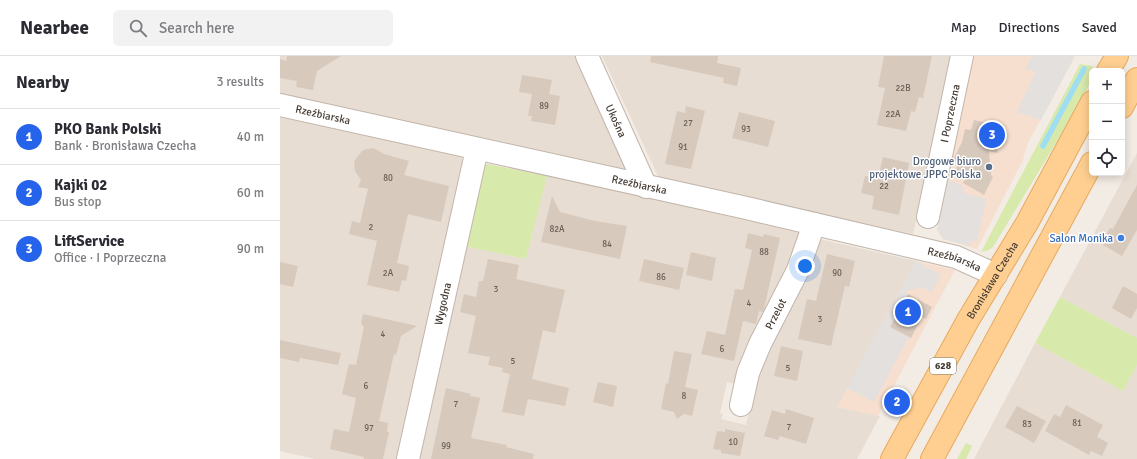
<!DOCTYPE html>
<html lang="en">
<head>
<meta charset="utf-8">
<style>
  :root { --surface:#fff; --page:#f2f2f3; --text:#2b2b33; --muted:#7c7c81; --line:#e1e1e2; --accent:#2563eb }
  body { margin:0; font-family:Signika,sans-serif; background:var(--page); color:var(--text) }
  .controls { position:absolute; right:12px; top:12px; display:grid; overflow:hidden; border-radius:6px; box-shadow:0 2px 10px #0003 }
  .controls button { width:36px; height:36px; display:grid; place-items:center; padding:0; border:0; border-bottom:1px solid var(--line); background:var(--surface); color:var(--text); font:20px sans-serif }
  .you { position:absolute; left:525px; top:210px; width:14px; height:14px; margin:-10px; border:3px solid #fff; border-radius:50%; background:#1a73e8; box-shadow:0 0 0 6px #1a73e833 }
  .badge { display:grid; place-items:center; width:26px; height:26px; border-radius:50%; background:var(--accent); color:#fff; font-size:13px; font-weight:700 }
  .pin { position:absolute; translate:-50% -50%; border:2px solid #fff; box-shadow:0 1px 4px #0006 }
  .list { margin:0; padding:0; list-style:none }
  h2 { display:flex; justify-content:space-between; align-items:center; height:52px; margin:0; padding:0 16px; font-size:17px }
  h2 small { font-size:13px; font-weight:400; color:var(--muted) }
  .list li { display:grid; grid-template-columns:26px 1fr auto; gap:12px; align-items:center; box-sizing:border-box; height:56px; padding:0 16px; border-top:1px solid var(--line) }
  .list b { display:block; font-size:15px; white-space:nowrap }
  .list p { margin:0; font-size:13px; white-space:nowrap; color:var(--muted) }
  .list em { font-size:13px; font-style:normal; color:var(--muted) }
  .icon { flex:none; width:22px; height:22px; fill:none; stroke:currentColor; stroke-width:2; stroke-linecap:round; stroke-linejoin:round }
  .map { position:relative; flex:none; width:857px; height:403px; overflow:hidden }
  header { display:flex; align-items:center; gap:24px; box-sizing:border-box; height:56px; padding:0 20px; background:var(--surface); border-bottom:1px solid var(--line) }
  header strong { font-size:19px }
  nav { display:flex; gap:22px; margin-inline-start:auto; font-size:14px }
  .search { width:280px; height:36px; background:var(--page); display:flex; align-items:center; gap:10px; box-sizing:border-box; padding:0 14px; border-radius:6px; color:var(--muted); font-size:15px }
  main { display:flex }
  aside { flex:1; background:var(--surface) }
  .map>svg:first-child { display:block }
  .residential { fill:#e7ddd2 }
  .commercial { fill:#f6dfce }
  .green { fill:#d7e9ab }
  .parking { fill:#e3e0dd }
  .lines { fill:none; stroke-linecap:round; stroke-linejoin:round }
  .stream { stroke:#9eddf2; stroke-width:5.5 }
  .building { fill:#d8c9bd }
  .minor-casing { stroke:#c2b5aa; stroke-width:24 }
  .major-casing { stroke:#e7a95e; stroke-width:24 }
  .minor { stroke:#fff; stroke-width:22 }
  .major { stroke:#ffcf91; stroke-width:22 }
  .service-dot { fill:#5c6f8a; stroke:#fff; stroke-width:1.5 }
  .shop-dot { fill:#3f7fe0; stroke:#fff; stroke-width:1.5 }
  .labels { text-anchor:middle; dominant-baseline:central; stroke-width:3; stroke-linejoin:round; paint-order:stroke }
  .number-label { font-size:9px; fill:#6a5f56 }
  .shield { fill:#fff; stroke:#7d7671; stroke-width:1 }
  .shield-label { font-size:10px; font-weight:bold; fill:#453c34 }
  .street-label { font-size:11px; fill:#453c34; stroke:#fff }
  .service-label { font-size:11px; fill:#4e5e75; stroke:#fff; text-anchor:end }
  .shop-label { font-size:11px; fill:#366cbe; stroke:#fff; text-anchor:end }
</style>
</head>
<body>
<header>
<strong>Nearbee</strong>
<div class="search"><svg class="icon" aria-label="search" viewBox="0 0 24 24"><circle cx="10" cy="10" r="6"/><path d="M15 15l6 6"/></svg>Search here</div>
<nav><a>Map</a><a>Directions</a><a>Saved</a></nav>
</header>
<main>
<aside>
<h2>Nearby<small>3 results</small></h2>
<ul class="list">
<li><span class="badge">1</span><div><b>PKO Bank Polski</b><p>Bank · Bronisława Czecha</p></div><em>40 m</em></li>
<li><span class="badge">2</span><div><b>Kajki 02</b><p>Bus stop</p></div><em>60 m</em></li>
<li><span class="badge">3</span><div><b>LiftService</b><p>Office · I Poprzeczna</p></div><em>90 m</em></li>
</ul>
</aside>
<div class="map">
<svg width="857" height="403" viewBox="0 0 857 403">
  <rect width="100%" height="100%" fill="#f3ece5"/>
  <!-- residential -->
  <path class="residential" d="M0 0H295L353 118 202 83 0 38Z
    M322 0H673L633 178 379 122Z
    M0 61 180 100 185 107 120 403H35L0 395Z
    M857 97V282L780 241Z
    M267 120 520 176 514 198 458 329 447 326 440 357 443 358 441 363 466 369 482 304 535 182 636 205 558 351 600 360 577 403H137L184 190 246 203Z
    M755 287 843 335 857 309V403H694Z"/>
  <!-- commercial -->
  <path class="commercial" d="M694 0H795L747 89 743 104 697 193 663 183 657 174Z
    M636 205 675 214 598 360 557 351Z"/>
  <!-- green -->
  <path class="green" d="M800 8 812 10 814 15H812V24L790 64 713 191 709 194 701 196Z
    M207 108 267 120 246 203 184 190 201 112Z
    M780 241 857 282V309L843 335 755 287Z
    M686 387 692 390 686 403H677Z"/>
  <!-- parking -->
  <path class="parking" d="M752 0H795L761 64 737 56 756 15 745 13Z
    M668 124 682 129 684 137 706 143 697 186 690 185V190L663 183 657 174Z
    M636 205 661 219 652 236 641 231 626 235 628 238 610 271 631 282 627 284 594 346 567 332Z"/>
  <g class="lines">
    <!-- stream -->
    <path class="stream" d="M763 90 804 13"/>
  </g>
  <!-- building -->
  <path class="building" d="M7 0H61L37 15 33 34 16 31 17 25 0 22V3L6 5Z
    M371 0H438L437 7 461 12 457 30 443 27 444 22 370 6Z
    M604 0H652L643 42 639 41 635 56 631 55 626 75 597 69 605 32 598 31Z
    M242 19 272 24 269 38 280 40 275 69 251 65 252 60H248L252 38 239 36Z
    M406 50 425 55 411 113 385 108 397 55 405 57Z
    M459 56 495 65 488 91 452 82Z
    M694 64 722 70 717 97 709 95 711 119 713 121 704 139 683 127 686 121 675 119 678 106 673 104 682 86 685 73 691 74Z
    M93 92 104 98 129 105 124 119 169 130 161 166 128 158 117 207 129 210 126 225 122 224 119 236 87 229 97 185 69 178 72 165 80 167 88 133 78 131 81 124 75 115 74 105 83 94Z
    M603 101 629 107 619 159 592 153 594 140 581 137 585 120 598 122Z
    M857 129V174L842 200 823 189 824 188 822 187 830 172 833 173Z
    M272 140 280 156 315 165 347 170 340 203 261 186Z
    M468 177 483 181 484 178 500 182 484 253 483 256 479 255 476 268 463 265 454 305 421 298 427 275 445 279 455 233 463 234 472 194 465 192Z
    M411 196 436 202 432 225 406 219Z
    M547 198 575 205 569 231 565 230 551 290 518 283 527 243 536 245Z
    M208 203 239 209 236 223 285 234 275 277 263 274 252 323 289 332 285 350 248 343 244 360 222 356 230 318 222 316 223 312 208 309 210 301 188 297 196 260 180 256 184 238 196 241 199 225H203Z
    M364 203 404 212 399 234 359 225Z
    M0 206 18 210 13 231 0 228Z
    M843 230 857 238V252L851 263 832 252Z
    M628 238 652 251 646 263 642 261 631 282 610 271Z
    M83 258 137 270 121 280 116 299 114 298 99 365 108 367 107 376H109L103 403H84V401L50 393 54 373 69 376 76 342 62 338 69 308 76 309 84 271 81 267Z
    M0 284 61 297 58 309 20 302 19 306 0 302Z
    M501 290 523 295 517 325 494 320Z
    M394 295 412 298 405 331 418 334 412 360 404 358 397 363 394 356 381 353 386 327 388 328Z
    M318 326 337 330 333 351 313 346Z
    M166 332 191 338 190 340 200 342 191 382 227 389 226 391 254 398 253 403H151Z
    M786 349 823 369 817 381 828 387 822 400 811 395 809 399 765 375 774 358 780 361Z
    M737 350 766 365 754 387 725 371Z
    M506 353 534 362 526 388 500 380 498 384 484 380 492 354 505 358Z
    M445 373 465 377 460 400 441 397V394L433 393 437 375 445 376Z"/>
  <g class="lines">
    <!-- minor casing -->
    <g class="minor-casing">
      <g id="minor">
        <path id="s1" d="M307 0 366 131"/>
        <path id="s2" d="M0 49 462 151 676 201 716 219"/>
        <path id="s3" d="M648 161 682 0"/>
        <path id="s4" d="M461 349 468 317 480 288 518 214 534 168"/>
        <path id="s5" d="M128 403 197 93"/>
      </g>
    </g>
    <!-- major casing -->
    <g class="major-casing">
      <g id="major">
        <path d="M828 15 837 0"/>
        <path d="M842 51 857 23"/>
        <path id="s6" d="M612 403 688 264 747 167 812 46"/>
        <path d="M652 403 812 107"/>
      </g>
    </g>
    <!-- minor -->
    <use href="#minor" class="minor"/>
    <!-- major -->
    <use href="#major" class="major"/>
  </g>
  <!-- markers -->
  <circle class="service-dot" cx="709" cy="111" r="4"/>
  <circle class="shop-dot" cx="841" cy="182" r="4"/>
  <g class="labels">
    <!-- number labels -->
    <g class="number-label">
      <text x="623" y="32">22B</text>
      <text x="264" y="50">89</text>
      <text x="613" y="58">22A</text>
      <text x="408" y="67">27</text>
      <text x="466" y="73">93</text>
      <text x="403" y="91">91</text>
      <text x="108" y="122">80</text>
      <text x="604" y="130">22</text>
      <text x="91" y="171">2</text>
      <text x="277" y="173">82A</text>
      <text x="327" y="188">84</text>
      <text x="484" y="196">88</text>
      <text x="108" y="217">2A</text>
      <text x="557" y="217">90</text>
      <text x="381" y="221">86</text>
      <text x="216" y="233">3</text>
      <text x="469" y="247">4</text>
      <text x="540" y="263">3</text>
      <text x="103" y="278">4</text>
      <text x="442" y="293">6</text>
      <text x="233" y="305">5</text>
      <text x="508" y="312">5</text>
      <text x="86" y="330">6</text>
      <text x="404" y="340">8</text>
      <text x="176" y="348">7</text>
      <text x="797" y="367">81</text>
      <text x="747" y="368">83</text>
      <text x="509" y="371">7</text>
      <text x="89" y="372">97</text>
      <text x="453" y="386">10</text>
      <text x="166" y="390">99</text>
    </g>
    <!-- shield labels -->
    <rect class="shield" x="650" y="302" width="26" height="16" rx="3"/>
    <g class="shield-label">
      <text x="663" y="310">628</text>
    </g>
    <!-- street labels -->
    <g class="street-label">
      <text stroke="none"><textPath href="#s3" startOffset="106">I Poprzeczna</textPath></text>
      <text stroke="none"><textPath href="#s2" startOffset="44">Rzeźbiarska</textPath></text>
      <text stroke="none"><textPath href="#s1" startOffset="71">Ukośna</textPath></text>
      <text stroke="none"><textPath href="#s2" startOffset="368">Rzeźbiarska</textPath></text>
      <text stroke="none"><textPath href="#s2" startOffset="692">Rzeźbiarska</textPath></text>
      <text stroke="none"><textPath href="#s6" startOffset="205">Bronisława Czecha</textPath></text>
      <text stroke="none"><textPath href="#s5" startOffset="159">Wygodna</textPath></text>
      <text stroke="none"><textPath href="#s4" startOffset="98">Przelot</textPath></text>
    </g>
    <!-- service labels -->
    <g class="service-label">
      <text x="701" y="105">Drogowe biuro<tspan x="701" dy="13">projektowe JPPC Polska</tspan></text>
    </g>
    <!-- shop labels -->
    <g class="shop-label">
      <text x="833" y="182">Salon Monika</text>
    </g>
  </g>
</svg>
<div class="controls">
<button>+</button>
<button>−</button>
<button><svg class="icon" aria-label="locate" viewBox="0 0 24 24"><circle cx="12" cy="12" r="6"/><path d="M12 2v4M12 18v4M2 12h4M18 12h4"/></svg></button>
</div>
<div class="you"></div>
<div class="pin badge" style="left:628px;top:256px">1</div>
<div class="pin badge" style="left:617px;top:346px">2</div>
<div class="pin badge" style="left:712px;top:79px">3</div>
</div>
</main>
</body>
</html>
